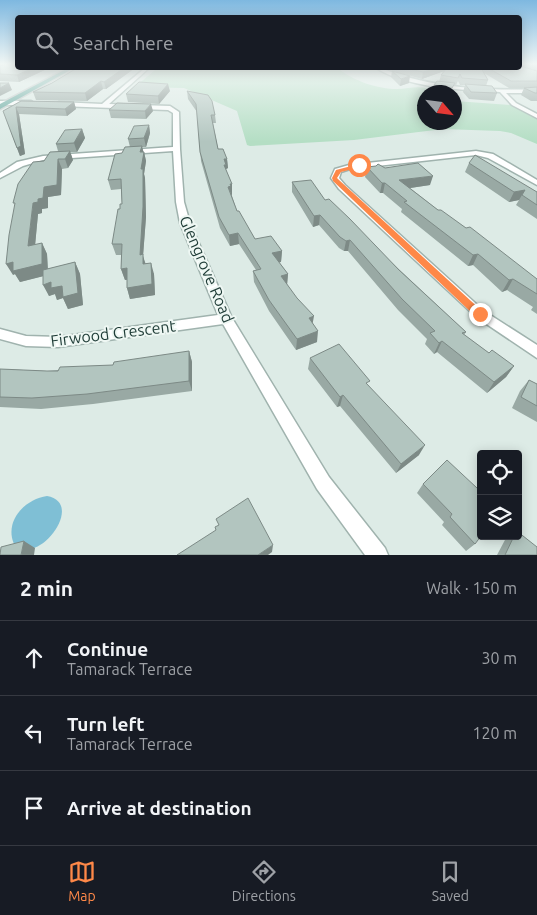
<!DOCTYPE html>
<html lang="en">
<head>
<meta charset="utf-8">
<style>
  :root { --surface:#171b24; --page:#242831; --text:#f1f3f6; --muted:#9ea1a6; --line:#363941; --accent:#fe8848 }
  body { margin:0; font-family:Ubuntu,sans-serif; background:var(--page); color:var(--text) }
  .controls { position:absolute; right:15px; bottom:15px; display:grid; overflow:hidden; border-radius:5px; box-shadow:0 2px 12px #0003 }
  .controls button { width:45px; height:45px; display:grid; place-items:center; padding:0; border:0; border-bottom:1px solid var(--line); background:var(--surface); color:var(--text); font:25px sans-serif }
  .compass { position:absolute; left:417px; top:85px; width:45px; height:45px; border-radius:50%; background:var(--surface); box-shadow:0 2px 12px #0003; rotate:118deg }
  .stop { position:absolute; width:15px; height:15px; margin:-11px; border:4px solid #fe8848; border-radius:50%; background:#fff }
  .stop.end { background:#fe8848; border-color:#fff; box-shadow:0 1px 5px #0008 }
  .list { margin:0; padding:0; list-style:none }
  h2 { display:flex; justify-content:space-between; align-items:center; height:65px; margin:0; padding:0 20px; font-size:21px }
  h2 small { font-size:16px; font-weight:400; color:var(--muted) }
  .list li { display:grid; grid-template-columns:32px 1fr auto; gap:15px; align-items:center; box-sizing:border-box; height:75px; padding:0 20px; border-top:1px solid var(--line) }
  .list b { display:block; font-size:19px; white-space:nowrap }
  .list p { margin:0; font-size:16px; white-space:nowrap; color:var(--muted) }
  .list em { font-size:16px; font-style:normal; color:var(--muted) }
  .icon { flex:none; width:28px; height:28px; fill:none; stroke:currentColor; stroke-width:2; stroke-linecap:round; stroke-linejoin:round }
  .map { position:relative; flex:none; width:537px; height:555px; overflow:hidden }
  .search { position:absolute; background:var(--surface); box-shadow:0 2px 12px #0003; left:15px; right:15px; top:15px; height:55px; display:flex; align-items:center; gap:12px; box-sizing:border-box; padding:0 18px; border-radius:5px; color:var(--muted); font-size:19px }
  .sheet { height:290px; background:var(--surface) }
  nav { display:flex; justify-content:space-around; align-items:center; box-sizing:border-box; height:70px; border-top:1px solid var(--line); background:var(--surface); font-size:14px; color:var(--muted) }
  nav a { display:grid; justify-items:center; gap:2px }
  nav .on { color:var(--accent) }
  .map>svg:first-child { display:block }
  .green { fill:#b4dec4 }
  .water { fill:#7fbfd5 }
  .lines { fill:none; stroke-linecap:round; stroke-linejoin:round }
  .minor-casing { stroke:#a0b3ae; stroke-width:3 }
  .primary-casing { stroke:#c0c8c7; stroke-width:3 }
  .minor { fill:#fff; fill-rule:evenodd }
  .primary { fill:#5ea49a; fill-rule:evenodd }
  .wall { fill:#99a9a4 }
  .shaded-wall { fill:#7d8a86 }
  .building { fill:#b2c5bf; stroke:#7d8a86 }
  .route { fill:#fe8848 }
  .labels { text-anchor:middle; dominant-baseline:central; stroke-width:4; stroke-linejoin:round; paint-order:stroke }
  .street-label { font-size:16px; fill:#1e3b36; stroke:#eef7f3 }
</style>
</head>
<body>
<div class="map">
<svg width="537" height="555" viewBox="0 0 537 555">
  <rect width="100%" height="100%" fill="#ddebe6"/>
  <!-- green -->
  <path class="green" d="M176 68H338C353 81 378 89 397 89 410 89 421 84 433 91L424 92V122H454L455 101 511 105 537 119V144L511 133 500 131 443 129 354 140 250 146 247 145 237 111 184 88 135 87 155 70H173Z"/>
  <!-- water -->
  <path class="water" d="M47 496C80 502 51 547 29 549 24 549 18 546 14 544 4 521 25 499 47 496Z"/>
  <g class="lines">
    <!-- minor casing -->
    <g class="minor-casing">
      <path id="minor" d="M145 68H149L109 104 170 106 179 112 180 149 184 202 190 223 232 318 329 477 385 548 388 555H365L317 489 223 324 58 347 26 346 0 339V329L26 336 58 337 218 315 180 223 176 202 173 151 43 160 23 166 0 178V173L17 162 43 156 173 147V113L168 110 59 106 56 104 59 102 102 104Z
        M376 68H381C429 88 485 91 537 89V93H506L516 103 537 114V118L512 105 500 92C462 90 408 88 376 68Z
        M0 101H31L34 103 31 105H0Z
        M476 151 493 154 537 180V185L488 158 476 155 350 169 341 172 339 178 345 185 484 311 537 345V358L476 317 339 189 331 178 335 169 349 165Z"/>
    </g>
    <!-- primary casing -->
    <g class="primary-casing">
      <path id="primary" d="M68 68H74L0 109V104Z"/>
    </g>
    <!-- minor -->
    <use href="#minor" class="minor"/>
    <!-- primary -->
    <use href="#primary" class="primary"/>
  </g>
  <!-- wall -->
  <path class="wall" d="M0 64 18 68H49L19 82 0 81Z
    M520 64H537V101H531L521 95 524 88H509L484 73 488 80 486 86 497 93 494 101 469 99 463 92 465 85H460L458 81 456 85 454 84 451 92H432L434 85 439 82 441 75 444 71 422 79 400 73 384 68H520Z
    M77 68H135L106 89H103L87 101 36 100 33 92 52 83Z
    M392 71 409 83 400 86 391 77Z
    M170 91 159 104 128 102 126 94Z
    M187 91 215 115 216 123H213L218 149 227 159 228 168 226 169V171L232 194V196L237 211 255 239 282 251 281 262H279L288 274 287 285 313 324 317 342 296 350 269 311 254 282 253 271 256 270 239 244 230 246 220 228 201 161 197 112 188 99Z
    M21 101 74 102 76 109 67 116 19 114 25 154 20 156 3 111Z
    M109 110 153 111 146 119 111 118Z
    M149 125 150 133 146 147H142L143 152H144L146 161 144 174 145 178 146 217 143 256 145 264 154 274 155 295 130 299 127 288V280H125L121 269V255H116L112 244 120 209 122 204 121 189 111 190 108 180 130 147 128 139Z
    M82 129 85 138 77 152H70L73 160 68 168 62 169 61 195 48 197V208L42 209V213L38 214 35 245 42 243 47 254 48 269 75 262 80 274 83 305 68 309 63 298 57 300 55 294 49 296 43 276 20 282 15 274 13 275 58 151 56 144Z
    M469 163 537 192V219L516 205 519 200 509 202 465 172Z
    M367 167 385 168 430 185 410 188 438 210 466 228 537 279V314L531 310 533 307 507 290 502 292 473 265 468 266 401 212 402 209 383 193H380L365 177Z
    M292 182 325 200 466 332 464 335 489 353 514 366 506 377 487 393 437 352 434 354 425 344 427 339 398 310 348 251H344L339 248 319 225 313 227 292 192Z
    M189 351 192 362V391L93 404 41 409 0 407V369L47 371 113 365Z
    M310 358 368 385 419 455 396 473 340 406 337 407 308 369Z
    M529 380 537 384V422L512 408 520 391Z
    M447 460 475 544 466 551 442 525 444 522 417 493 423 484Z
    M508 536H518L537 555H497L506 538Z"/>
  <!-- shaded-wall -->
  <path class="shaded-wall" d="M33 68H49L19 82 17 75Z
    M124 68H135L106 89 104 82Z
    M438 68H448L447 70 422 79 423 72Z
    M410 76 409 83 400 86 401 79Z
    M101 81 103 89 87 101 85 93Z
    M9 83 12 90 0 96V88Z
    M168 84 170 91 159 104 158 96Z
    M74 102 76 109 67 116 65 109Z
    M151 104 153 111 146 119 145 111Z
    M16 107 19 114 25 154 20 156 17 148Z
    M149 125 150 133 146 147 144 138Z
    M82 129 85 138 77 152 74 143Z
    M142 146 144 154V152L146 161 144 174 145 178 146 217 143 256 146 265V275L140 255 141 169 140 152Z
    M70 151 73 160 68 168 65 159Z
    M58 159 62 169 61 195 48 197V208L42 209V213L38 214 34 257 28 246 33 203 38 199Z
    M224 159H227L228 168 226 169 227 174 224 165Z
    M433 176 430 185 397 190 399 180Z
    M382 183H385L383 193H380Z
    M230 184H232V196L228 187Z
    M525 190 519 200 509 202 514 192Z
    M320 215 319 225 313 227 314 216Z
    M238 233 239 244 230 246 229 235Z
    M350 240 348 251H344L346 241Z
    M42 243 47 254 48 275 20 282 15 274 13 275 6 264Z
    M282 251 281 262 272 264V253Z
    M478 254 473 265 468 266 473 255Z
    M75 262 80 274 83 305 68 309 63 298 57 300 55 294 49 296 43 285 51 282Z
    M151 263 154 274 155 295 130 299 127 288Z
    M127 268 131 279 125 280 121 269Z
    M288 274 287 285 281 276Z
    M513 279 507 290 502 292 509 280Z
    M314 316 312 327 309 318Z
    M318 331 317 342 296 350 297 339Z
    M442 341 437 352 434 354 439 343Z
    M189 351 192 362V391L189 381Z
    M514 366 506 377 487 393 494 382Z
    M343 395 340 406 337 407 340 397Z
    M425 445 419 455 396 473 401 464Z
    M24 541 35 548 34 555H21Z
    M273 545 272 552 268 555H258Z"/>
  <!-- building -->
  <path class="building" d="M6 64H18V68H33L17 75 0 74V66Z
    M520 66 537 71V81H511L488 68H520Z
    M77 68H124L104 82 101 81 85 93 33 92 52 83Z
    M405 68H438L423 72Z
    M447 68H481L488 80 462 78 460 74 458 78 441 75Z
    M392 71 410 76 401 79Z
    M437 81 455 83 452 88 434 85Z
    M139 82 168 84 158 96 126 94Z
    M0 83H9L0 88Z
    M465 84 492 86 497 93 471 92Z
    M537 87V93H535L524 88Z
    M187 91 208 95 212 101 215 115H211L218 149H223L227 159H224L226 165H224L232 184H230L231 186 228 187 237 211H239L255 239 271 236 282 251 272 253 288 274 281 276 297 298 314 316 309 318 318 331 297 339 269 300 253 271 261 269 238 233 229 235 219 217 200 152 196 104Z
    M21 101 74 102 65 109 16 107 21 146 17 148 3 111Z
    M117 103 151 104 145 111 109 110Z
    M149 125 144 138 128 139 134 126Z
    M82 129 74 143 56 144 65 130Z
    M142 146 140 152H144L141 169H143V207L140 255 143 254V264L151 263 152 284 127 288V268L121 269 122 244H112L118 209H120V204H122L121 179 108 180 115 154 122 153 125 147Z
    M70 151 65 159H58L57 185 44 187 43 198 38 199V202L33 203 28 246 42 243V264L13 271V262L6 264 9 235 15 203H13L18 184 33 162 44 161 50 152Z
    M475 155 537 192V205L522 195 525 190 514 192 469 163Z
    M418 163 433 176 399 180 438 210H441L466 228 470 227 537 279V294L513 279 509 280 478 254 473 255 404 202 407 201 385 183H382L367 167 376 166 378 164 385 168Z
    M311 180 325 200 329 199 350 219 399 270 466 332 462 333 489 353 492 350 514 366 494 382 442 341 439 343 430 333 435 331 402 299 350 240 346 241 340 237 320 215 314 216 292 182Z
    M75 262 78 293 63 297 62 286 51 288V282L43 285V270Z
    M339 344 370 381 366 383 425 445 401 464 343 395 340 397 310 358Z
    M189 351V381L87 394 32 398 0 397V369L47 371H58L60 367 113 365 114 362Z
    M529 380 537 384V406L521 397Z
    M447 460 477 488 479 485 481 487V536L475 544 450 517 452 514 423 484Z
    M248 498 273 545 258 555H177L216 530 215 527 219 525 216 519Z
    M518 532 537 547V555H505L514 536H518Z
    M24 541 21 555H0L1 547Z"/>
  <!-- sky -->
  <linearGradient id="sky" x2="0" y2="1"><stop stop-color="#7eb8e0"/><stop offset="0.45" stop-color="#f0f6f4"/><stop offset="1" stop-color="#f0f6f4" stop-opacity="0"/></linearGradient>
  <rect width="537" height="142" fill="url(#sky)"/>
  <!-- route -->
  <path class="route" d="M359 164 361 167 341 172 337 178 339 180 483 312V317H476L333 181 332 178 336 170Z"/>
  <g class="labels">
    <!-- street labels -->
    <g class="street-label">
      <text transform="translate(207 269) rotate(67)">Glengrove Road</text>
      <text transform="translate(113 333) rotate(-7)">Firwood Crescent</text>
    </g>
  </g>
</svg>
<div class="controls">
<button><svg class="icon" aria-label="locate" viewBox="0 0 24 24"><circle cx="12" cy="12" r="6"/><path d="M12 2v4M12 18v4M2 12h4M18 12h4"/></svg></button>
<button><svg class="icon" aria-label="layers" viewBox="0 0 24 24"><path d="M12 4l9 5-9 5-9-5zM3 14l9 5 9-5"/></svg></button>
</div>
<svg class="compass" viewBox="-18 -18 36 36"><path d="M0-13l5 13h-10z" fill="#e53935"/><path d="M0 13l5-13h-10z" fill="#9ea1a6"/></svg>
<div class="stop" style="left:359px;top:165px"></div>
<div class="stop end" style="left:480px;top:314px"></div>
<div class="search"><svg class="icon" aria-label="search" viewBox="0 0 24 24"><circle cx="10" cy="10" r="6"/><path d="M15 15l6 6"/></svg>Search here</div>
</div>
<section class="sheet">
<h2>2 min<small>Walk · 150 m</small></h2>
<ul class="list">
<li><svg class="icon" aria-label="ahead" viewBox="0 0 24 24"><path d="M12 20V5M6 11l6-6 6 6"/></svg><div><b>Continue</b><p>Tamarack Terrace</p></div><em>30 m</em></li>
<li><svg class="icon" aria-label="left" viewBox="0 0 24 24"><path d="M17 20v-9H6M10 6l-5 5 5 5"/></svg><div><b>Turn left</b><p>Tamarack Terrace</p></div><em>120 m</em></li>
<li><svg class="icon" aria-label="arrive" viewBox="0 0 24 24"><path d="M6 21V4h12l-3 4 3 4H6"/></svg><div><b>Arrive at destination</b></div></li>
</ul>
</section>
<nav>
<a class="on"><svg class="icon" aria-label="map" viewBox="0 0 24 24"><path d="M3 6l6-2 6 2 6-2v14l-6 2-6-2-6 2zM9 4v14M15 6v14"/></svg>Map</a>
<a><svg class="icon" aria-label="directions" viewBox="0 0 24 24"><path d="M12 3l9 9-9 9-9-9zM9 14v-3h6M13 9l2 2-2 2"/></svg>Directions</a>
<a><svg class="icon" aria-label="saved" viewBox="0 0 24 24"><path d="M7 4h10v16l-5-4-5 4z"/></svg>Saved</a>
</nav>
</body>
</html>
